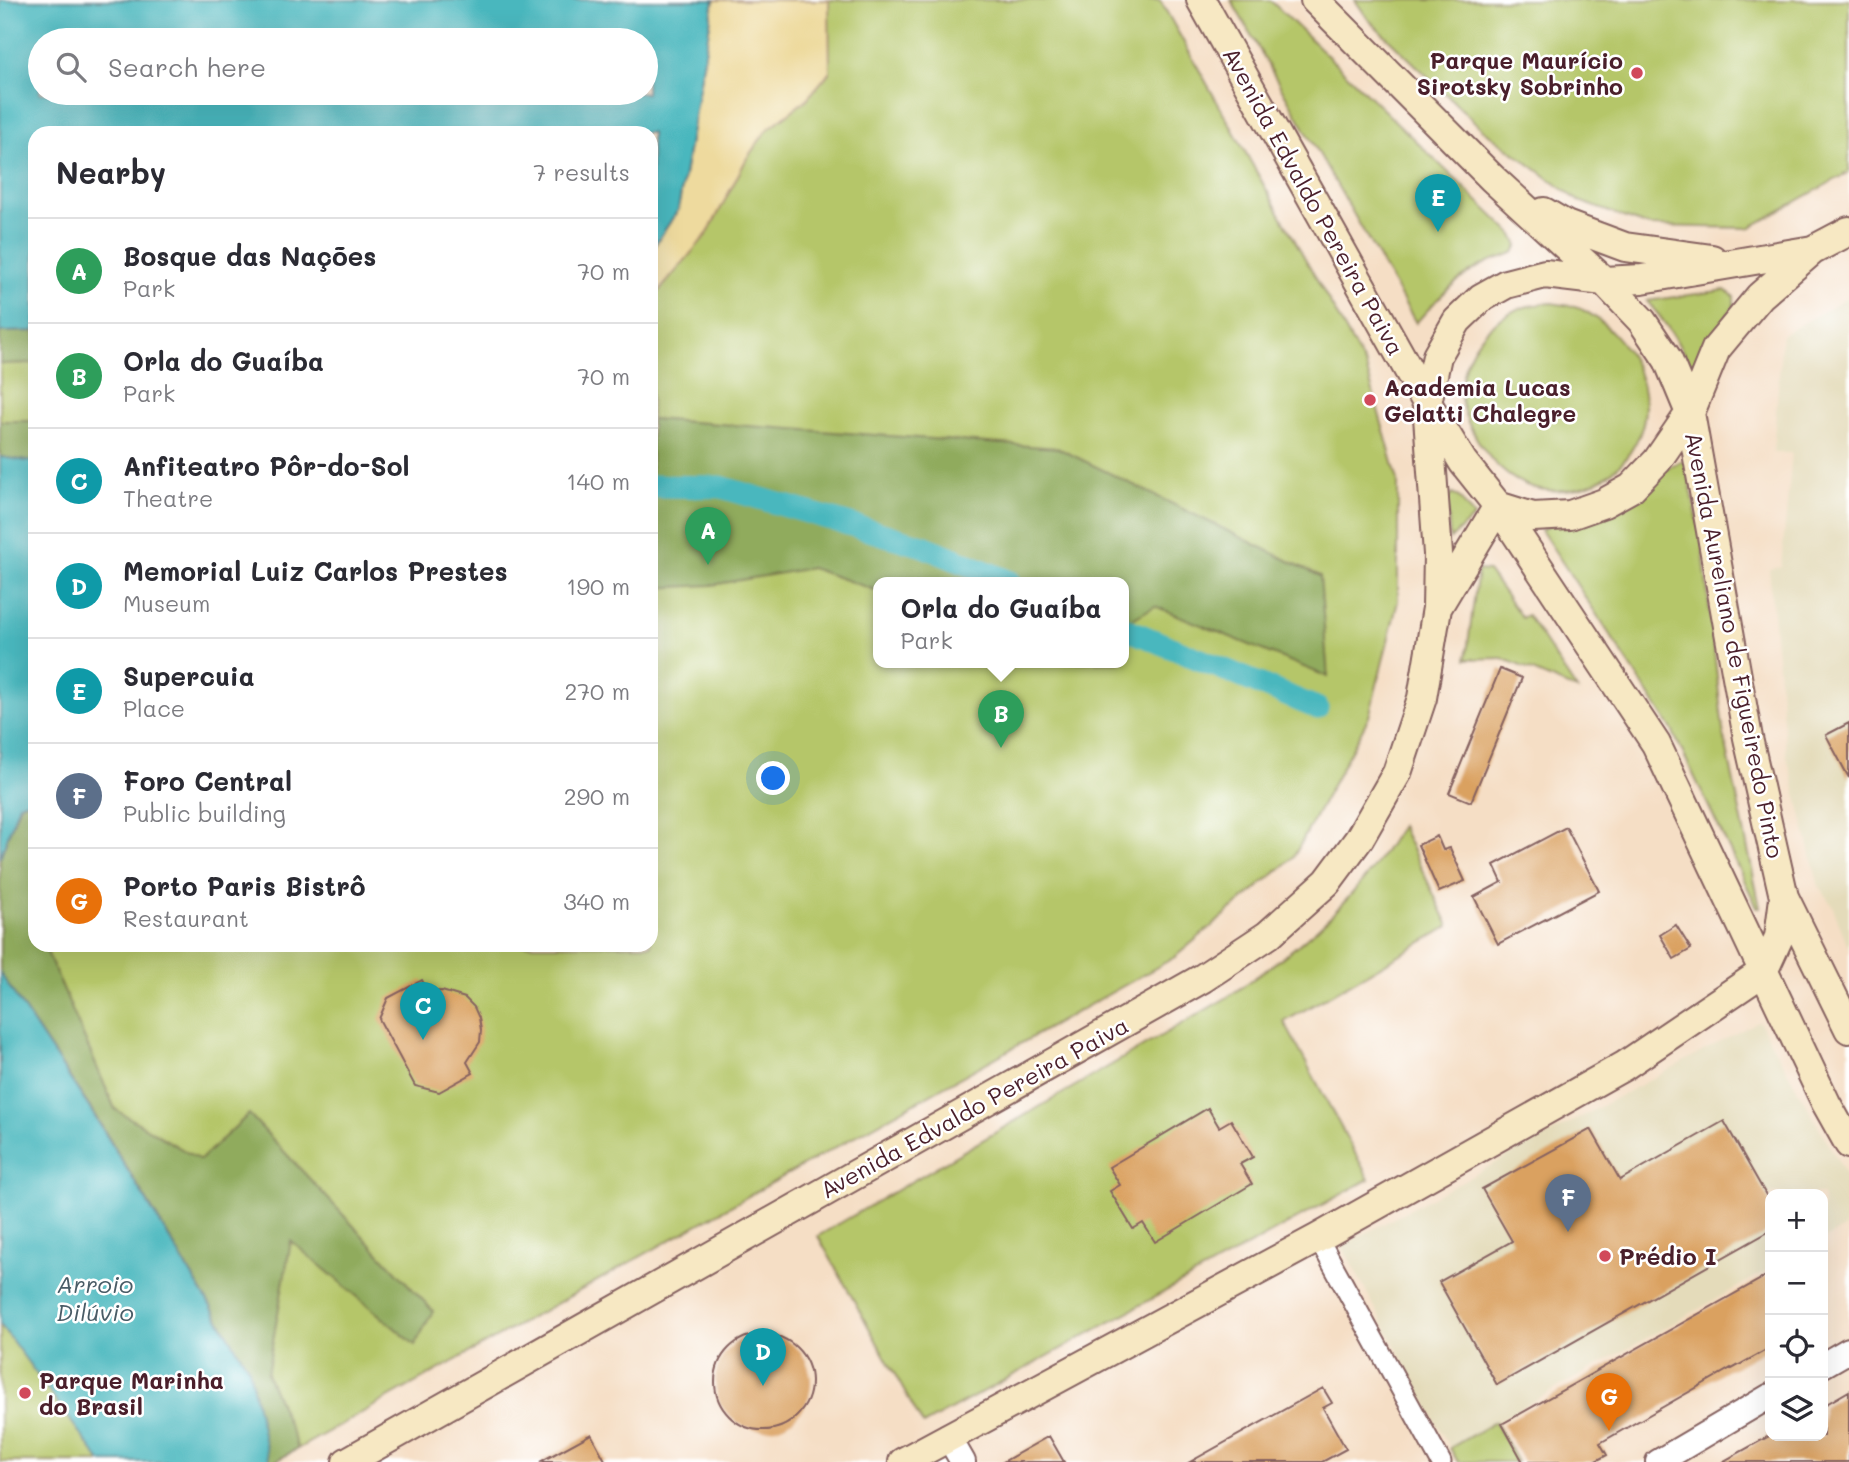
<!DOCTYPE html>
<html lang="en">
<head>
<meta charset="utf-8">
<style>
  :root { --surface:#fff; --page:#f7f7f7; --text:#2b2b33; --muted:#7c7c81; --line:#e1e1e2; --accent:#0f766e }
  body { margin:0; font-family:Mali,sans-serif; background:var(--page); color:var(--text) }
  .controls { position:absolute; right:21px; bottom:21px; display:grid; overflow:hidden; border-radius:14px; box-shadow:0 7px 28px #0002 }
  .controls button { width:63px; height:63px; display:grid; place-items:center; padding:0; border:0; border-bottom:2px solid var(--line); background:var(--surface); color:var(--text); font:35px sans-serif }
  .you { position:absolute; left:774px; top:779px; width:24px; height:24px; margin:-18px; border:5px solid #fff; border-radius:50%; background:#1a73e8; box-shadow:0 0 0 10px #1a73e833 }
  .badge { display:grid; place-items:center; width:46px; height:46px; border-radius:50%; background:var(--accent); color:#fff; font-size:23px; font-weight:700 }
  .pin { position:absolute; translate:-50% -58px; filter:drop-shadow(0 2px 4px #0008) }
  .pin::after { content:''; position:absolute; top:37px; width:24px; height:21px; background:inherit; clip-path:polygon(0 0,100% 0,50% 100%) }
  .popup { position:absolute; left:873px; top:577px; width:256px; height:91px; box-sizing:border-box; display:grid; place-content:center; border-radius:14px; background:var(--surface); filter:drop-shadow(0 2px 5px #0005); font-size:23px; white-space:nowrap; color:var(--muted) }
  .popup b { font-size:26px; color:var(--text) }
  .popup::after { content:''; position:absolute; left:50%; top:100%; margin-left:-14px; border:14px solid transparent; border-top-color:var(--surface) }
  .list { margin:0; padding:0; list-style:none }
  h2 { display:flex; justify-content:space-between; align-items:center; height:91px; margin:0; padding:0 28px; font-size:30px }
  h2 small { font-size:23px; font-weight:400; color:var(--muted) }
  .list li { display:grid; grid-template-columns:46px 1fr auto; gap:21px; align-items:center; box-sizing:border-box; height:105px; padding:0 28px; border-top:2px solid var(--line) }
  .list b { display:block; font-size:26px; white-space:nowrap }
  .list p { margin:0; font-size:23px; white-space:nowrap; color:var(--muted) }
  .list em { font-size:23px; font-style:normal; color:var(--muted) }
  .icon { flex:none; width:38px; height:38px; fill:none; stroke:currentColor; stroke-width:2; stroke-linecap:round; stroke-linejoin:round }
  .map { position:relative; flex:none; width:1849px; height:1462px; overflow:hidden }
  .search { position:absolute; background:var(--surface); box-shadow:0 7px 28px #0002; left:28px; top:28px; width:630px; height:77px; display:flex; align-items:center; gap:18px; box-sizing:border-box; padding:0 24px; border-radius:38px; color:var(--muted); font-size:26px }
  .panel { position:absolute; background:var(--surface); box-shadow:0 7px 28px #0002; left:28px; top:126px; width:630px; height:826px; border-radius:21px }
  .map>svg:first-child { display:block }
  .built { fill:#e4dbba }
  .green { fill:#b5c669; stroke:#80724a; stroke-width:2; fill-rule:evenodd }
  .forest { fill:#90ab5d; stroke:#6d6544; stroke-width:2 }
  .sand { fill:#eeda9e; stroke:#9c7c64; stroke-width:2 }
  .water { fill:#48b7be; stroke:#496b74; stroke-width:2; fill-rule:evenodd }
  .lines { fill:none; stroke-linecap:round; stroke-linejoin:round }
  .canal { stroke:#48b7be; stroke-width:23 }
  .building { fill:#daa160 }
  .minor-casing { stroke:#866261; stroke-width:23 }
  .tertiary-casing { stroke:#866261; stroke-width:28 }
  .secondary-casing { stroke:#866261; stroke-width:32 }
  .minor { stroke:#fff; stroke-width:19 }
  .tertiary { stroke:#fff; stroke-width:24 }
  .secondary { stroke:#f7e8c3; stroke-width:28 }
  .poi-dot { fill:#d1495b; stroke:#fff; stroke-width:2.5 }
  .labels { text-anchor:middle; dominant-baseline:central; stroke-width:5; stroke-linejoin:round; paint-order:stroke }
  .poi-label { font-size:23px; font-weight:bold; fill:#4a1f2b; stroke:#fff; text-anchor:start }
  .street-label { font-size:23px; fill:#4a1f2b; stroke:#fff }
  .water-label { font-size:24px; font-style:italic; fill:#495c66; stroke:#fff }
</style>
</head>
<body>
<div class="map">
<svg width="1849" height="1462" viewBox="0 0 1849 1462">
  <rect width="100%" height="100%" fill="#fff"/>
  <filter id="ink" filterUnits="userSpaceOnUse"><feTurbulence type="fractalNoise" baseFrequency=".0143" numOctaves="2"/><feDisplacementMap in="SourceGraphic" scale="14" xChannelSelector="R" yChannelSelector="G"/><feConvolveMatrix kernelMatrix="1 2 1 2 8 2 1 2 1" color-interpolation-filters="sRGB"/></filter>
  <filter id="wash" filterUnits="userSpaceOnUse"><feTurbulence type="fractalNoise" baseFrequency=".00686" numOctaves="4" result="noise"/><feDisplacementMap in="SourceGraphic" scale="28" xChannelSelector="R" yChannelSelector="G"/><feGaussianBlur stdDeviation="1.57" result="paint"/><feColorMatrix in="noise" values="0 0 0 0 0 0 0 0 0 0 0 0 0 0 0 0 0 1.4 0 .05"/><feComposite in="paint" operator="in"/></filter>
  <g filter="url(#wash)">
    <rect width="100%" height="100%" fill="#f5dec5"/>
    <!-- built -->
    <path class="built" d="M1849 297V949L1832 905 1819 887 1786 752 1769 569 1781 567 1792 453H1773L1782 335Z
      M1759 1021 1849 1180V1225L1823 1240V1194H1770V1269L1450 1448 1342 1246Z"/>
    <!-- green -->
    <path class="green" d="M714 0H1160L1366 367 1398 481V601L1369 717 1293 858 1175 957 274 1462H269L249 1369 93 1112 0 973V858L35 798V945H651V251L678 210ZM878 582H1124V662H878Z
      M1231 0H1270L1513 235 1518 246 1514 252C1506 257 1497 258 1488 262 1458 276 1437 299 1416 323Z
      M1355 0H1849V172L1749 228 1649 226 1579 201 1481 128 1368 19Z
      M1725 290 1734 296V306L1695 364 1688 362C1677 339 1664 320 1647 301Z
      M1552 303C1562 305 1574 305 1583 310 1628 333 1663 396 1635 444 1623 466 1603 483 1578 488 1532 498 1500 478 1477 439 1469 426 1461 410 1461 395 1460 369 1472 346 1489 328 1499 319 1512 310 1525 307 1534 304 1543 304 1552 303Z
      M35 331V465L32 462 0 457V332Z
      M1681 461 1686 463 1702 542 1723 730 1760 907H1757L1671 728 1541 530Z
      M1452 494 1459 497 1474 517 1450 539 1447 500Z
      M1478 570 1488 571 1522 618 1527 615 1577 690 1502 658 1466 659Z
      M1401 826 1449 926 1284 1022 1369 1179 923 1425 818 1236 1226 998C1275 964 1323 930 1361 883 1376 866 1388 845 1401 826Z
      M0 1324 101 1462H0Z
      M1495 1422 1517 1462H1458L1450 1448Z"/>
    <!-- forest -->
    <path class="forest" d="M35 331V363L0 364V332Z
      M651 419 1058 448 1320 576 1328 677 1155 606 1124 624V582H878V591L811 568 712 585 651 588Z
      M0 421H35V465L32 462 0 457Z
      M35 798V945H44L115 1109 200 1160 249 1114 433 1311 415 1345 291 1241 267 1374 298 1448 274 1462H269L249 1369 93 1112 0 973V858L20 804Z"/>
    <!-- sand -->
    <path class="sand" d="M714 0H829L830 72 806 100 767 130 747 158 708 233 651 301V251L678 210Z"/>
    <!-- water -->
    <path class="water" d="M0 0H714L678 210 651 251V133H35V331L0 332ZM40 40H646V93H40Z
      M0 457 33 462 35 465V798L19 804 0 858Z
      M0 973 92 1112 249 1369 269 1462H101L0 1324Z"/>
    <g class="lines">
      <!-- canal -->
      <path class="canal" d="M651 486 721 487 923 546 1010 582
        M1124 628 1317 708"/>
    </g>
    <g id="blocks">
      <!-- building -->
      <path class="building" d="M1500 669 1522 678 1471 802 1449 793Z
        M1849 723V778L1826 735Z
        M1566 827 1599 891 1498 944 1474 897 1502 882 1494 865Z
        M1437 836 1443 850 1450 848 1465 881 1439 892 1418 845Z
        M1676 925 1691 949 1674 959 1660 935Z
        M422 980 428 992 442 991 465 998 474 1007 479 1018 481 1030 480 1042 467 1062 473 1073 439 1092 415 1086 379 1019 388 998Z
        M1208 1108 1219 1127 1231 1120 1253 1157 1240 1164 1252 1184 1155 1242 1143 1223 1133 1229 1110 1191 1120 1185 1109 1167Z
        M1724 1121 1770 1202V1231L1497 1385 1439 1282 1512 1241 1482 1189 1591 1129 1620 1180Z
        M1770 1274V1348L1732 1369 1731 1368 1600 1443 1607 1455 1594 1462H1523L1502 1424Z
        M715 1382a48 48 0 1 1 96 0a48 48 0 1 1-96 0Z
        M1323 1388 1332 1403 1323 1408 1346 1449 1322 1462H1190Z
        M1849 1391V1462H1722L1769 1436H1823V1406Z
        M591 1434 606 1462H540Z
        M1049 1436 1064 1462H1003Z"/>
    </g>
  </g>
  <g filter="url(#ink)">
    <use href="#blocks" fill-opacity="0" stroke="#866261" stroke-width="2"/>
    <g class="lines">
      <!-- minor casing -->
      <g class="minor-casing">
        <path id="minor" d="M1318 1238 1441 1462"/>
      </g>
      <!-- tertiary casing -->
      <g class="tertiary-casing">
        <path id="tertiary" d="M1823 1365 1849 1350
          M948 1436 963 1462
          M1658 1462 1770 1396"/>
      </g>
      <!-- secondary casing -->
      <g class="secondary-casing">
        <path id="secondary" d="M1201 0 1427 403 1463 462 1498 506 1656 744 1826 1103 1849 1144
          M1315 0 1492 178 1604 281 1642 321 1668 360 1690 413 1748 738 1784 897 1849 1029
          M1544 212 1566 225 1625 247 1712 259
          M1438 606 1498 506 1533 517 1570 515 1604 503 1631 488 1657 461 1690 413 1716 349 1760 296 1813 250 1849 231
          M347 1462 1203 978 1268 935 1327 882 1359 839 1397 773 1422 698 1437 608 1438 554 1427 403 1437 356 1457 321 1481 298 1506 284 1545 274 1604 281 1642 279 1813 250
          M903 1462 1318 1238 1624 1066 1763 972 1779 937 1784 898"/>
      </g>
      <!-- minor -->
      <use href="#minor" class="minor"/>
      <!-- tertiary -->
      <use href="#tertiary" class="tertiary"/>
      <!-- secondary -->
      <use href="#secondary" class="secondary"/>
    </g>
  </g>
  <!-- markers -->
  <g class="poi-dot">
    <circle cx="1637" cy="73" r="7"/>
    <circle cx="1370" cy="400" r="7"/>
    <circle cx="1605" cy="1256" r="7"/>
    <circle cx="25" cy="1393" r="7"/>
  </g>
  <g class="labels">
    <!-- poi labels -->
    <g class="poi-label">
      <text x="1623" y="60" text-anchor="end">Parque Maurício<tspan x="1623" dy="26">Sirotsky Sobrinho</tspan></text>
      <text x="1384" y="387">Academia Lucas<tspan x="1384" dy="26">Gelatti Chalegre</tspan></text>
      <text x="1619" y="1256">Prédio I</text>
      <text x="39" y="1380">Parque Marinha<tspan x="39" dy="26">do Brasil</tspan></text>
    </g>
    <!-- street labels -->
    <g class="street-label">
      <text transform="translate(1314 201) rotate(61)">Avenida Edvaldo Pereira Paiva</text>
      <text transform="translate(1735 645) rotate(79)">Avenida Aureliano de Figueiredo Pinto</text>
      <text transform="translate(974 1107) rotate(-29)">Avenida Edvaldo Pereira Paiva</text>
    </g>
    <!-- water labels -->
    <g class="water-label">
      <text x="95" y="1283">Arroio<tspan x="95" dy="28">Dilúvio</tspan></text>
    </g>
  </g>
</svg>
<div class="controls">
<button>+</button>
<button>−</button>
<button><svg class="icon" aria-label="locate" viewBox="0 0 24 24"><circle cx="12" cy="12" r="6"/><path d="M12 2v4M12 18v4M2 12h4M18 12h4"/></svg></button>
<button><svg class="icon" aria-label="layers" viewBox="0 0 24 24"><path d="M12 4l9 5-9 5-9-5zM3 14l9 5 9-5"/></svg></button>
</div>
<div class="you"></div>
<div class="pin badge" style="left:708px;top:565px;background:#2e9e5b">A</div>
<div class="pin badge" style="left:1001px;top:748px;background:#2e9e5b">B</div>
<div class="popup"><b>Orla do Guaíba</b>Park</div>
<div class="pin badge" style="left:423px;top:1040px;background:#0f9aa8">C</div>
<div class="pin badge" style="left:763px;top:1386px;background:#0f9aa8">D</div>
<div class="pin badge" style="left:1438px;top:232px;background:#0f9aa8">E</div>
<div class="pin badge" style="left:1568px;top:1232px;background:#5c6f8a">F</div>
<div class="pin badge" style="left:1609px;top:1431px;background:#e8710a">G</div>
<div class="search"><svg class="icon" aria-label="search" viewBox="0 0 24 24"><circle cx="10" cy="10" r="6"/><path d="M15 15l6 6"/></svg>Search here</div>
<section class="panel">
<h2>Nearby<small>7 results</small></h2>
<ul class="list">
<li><span class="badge" style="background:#2e9e5b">A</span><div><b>Bosque das Nações</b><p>Park</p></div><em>70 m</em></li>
<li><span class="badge" style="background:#2e9e5b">B</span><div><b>Orla do Guaíba</b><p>Park</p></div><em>70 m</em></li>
<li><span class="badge" style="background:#0f9aa8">C</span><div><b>Anfiteatro Pôr-do-Sol</b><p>Theatre</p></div><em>140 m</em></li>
<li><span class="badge" style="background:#0f9aa8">D</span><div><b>Memorial Luiz Carlos Prestes</b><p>Museum</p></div><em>190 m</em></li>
<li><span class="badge" style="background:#0f9aa8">E</span><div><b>Supercuia</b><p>Place</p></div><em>270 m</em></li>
<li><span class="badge" style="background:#5c6f8a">F</span><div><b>Foro Central</b><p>Public building</p></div><em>290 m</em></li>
<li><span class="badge" style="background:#e8710a">G</span><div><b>Porto Paris Bistrô</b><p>Restaurant</p></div><em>340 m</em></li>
</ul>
</section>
</div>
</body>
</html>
